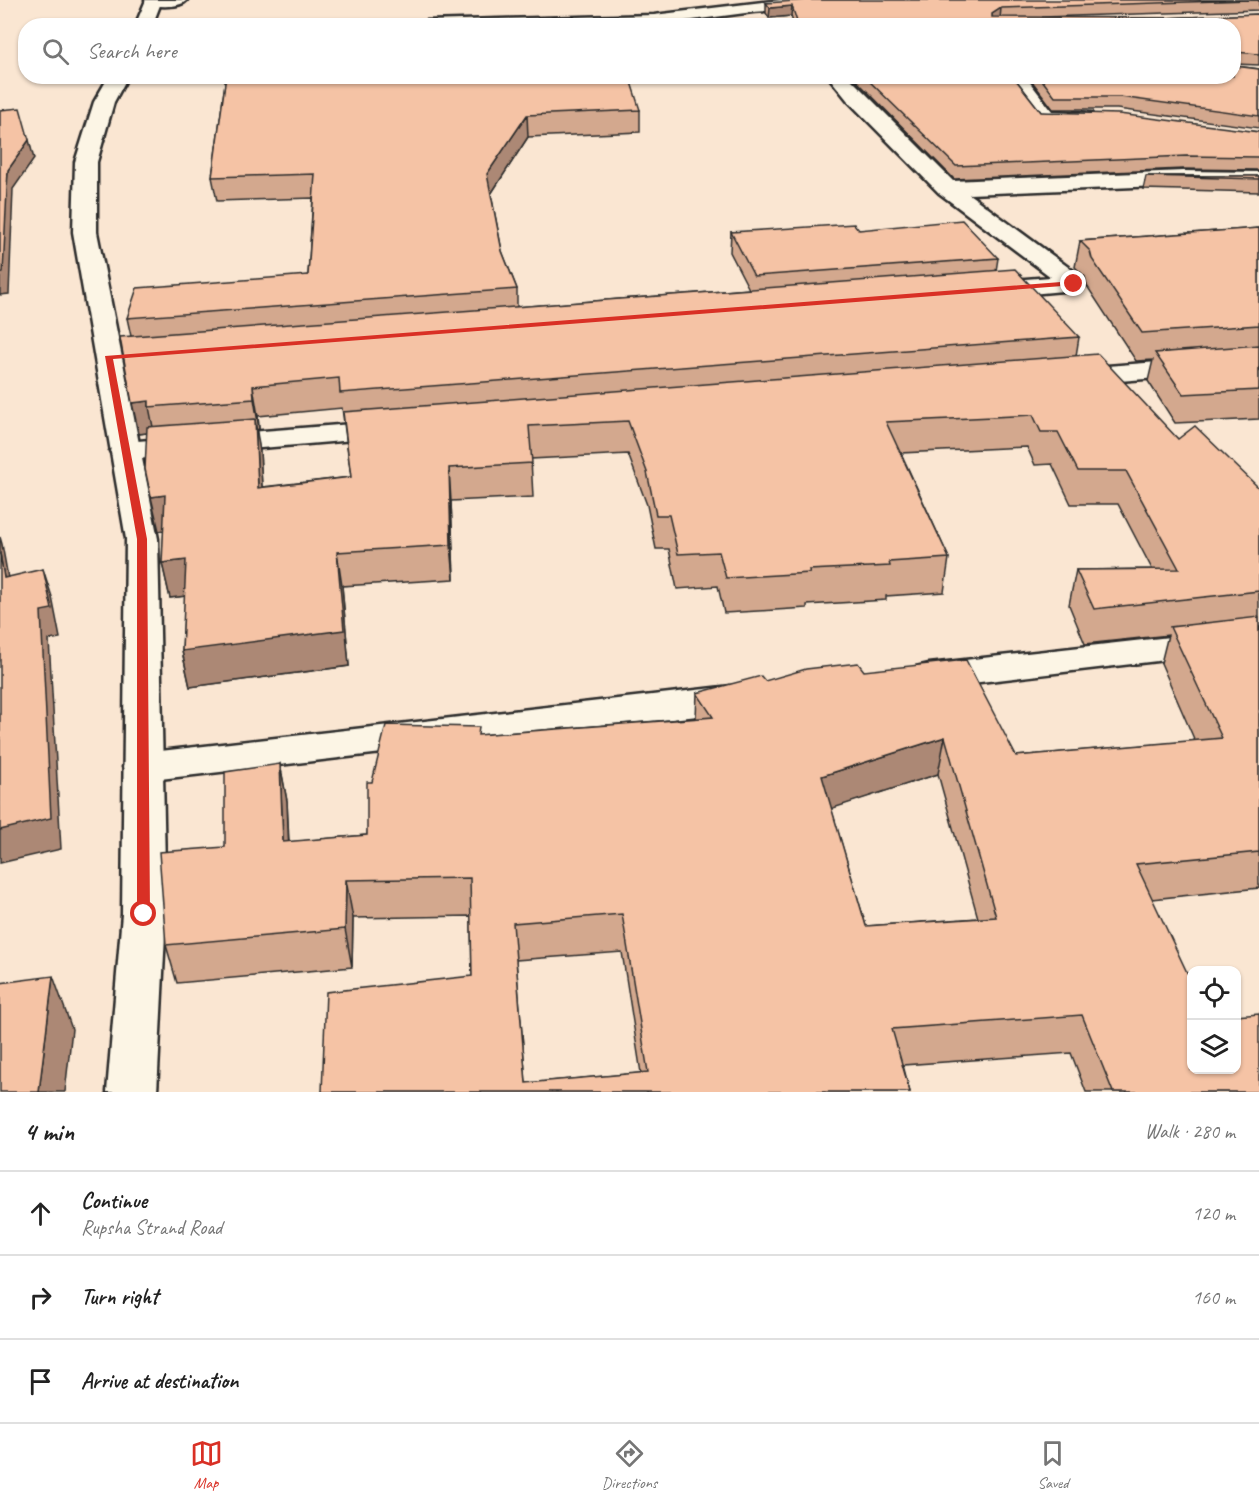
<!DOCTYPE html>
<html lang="en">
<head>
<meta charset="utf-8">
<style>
  :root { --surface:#fff; --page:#f6f6f6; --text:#222; --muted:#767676; --line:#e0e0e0; --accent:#d93025 }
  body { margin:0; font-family:Caveat,sans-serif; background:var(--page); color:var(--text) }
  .controls { position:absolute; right:18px; bottom:18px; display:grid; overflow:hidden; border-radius:12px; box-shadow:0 2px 4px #0004 }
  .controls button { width:54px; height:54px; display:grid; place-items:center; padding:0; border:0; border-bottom:2px solid var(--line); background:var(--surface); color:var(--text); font:30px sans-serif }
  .stop { position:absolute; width:18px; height:18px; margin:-14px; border:4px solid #d93025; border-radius:50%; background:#fff }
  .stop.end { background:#d93025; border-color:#fff; box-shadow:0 2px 6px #0008 }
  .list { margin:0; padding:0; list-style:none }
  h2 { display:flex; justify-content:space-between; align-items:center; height:78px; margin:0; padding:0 24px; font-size:26px }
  h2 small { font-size:20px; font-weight:400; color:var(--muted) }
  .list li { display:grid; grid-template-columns:39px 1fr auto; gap:18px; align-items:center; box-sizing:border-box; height:84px; padding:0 24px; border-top:2px solid var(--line) }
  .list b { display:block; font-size:22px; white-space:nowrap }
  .list p { margin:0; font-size:20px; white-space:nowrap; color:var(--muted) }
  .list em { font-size:20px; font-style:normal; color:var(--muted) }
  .icon { flex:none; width:33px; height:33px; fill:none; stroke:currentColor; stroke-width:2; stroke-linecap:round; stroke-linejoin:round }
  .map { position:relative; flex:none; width:1259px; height:1092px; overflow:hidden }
  .search { position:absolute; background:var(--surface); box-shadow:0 2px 4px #0004; left:18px; right:18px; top:18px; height:66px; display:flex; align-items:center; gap:15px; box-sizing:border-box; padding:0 21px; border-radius:24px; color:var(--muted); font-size:22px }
  .sheet { height:330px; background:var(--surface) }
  nav { display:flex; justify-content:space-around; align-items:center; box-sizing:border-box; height:84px; border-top:2px solid var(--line); background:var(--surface); font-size:16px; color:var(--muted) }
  nav a { display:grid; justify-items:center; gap:3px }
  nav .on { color:var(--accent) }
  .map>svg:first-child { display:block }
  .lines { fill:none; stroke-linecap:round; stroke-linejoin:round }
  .street-casing { stroke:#2b2b2b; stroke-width:5 }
  .secondary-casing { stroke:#2b2b2b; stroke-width:5 }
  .street { fill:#fcf5e5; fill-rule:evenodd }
  .secondary { fill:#fcf5e5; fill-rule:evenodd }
  .wall { fill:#d3a88e; stroke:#2b2b2b; stroke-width:1.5; fill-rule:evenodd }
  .shaded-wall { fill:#ac8874; stroke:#2b2b2b; stroke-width:1.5 }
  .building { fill:#f5c3a5; stroke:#2b2b2b; stroke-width:1.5; fill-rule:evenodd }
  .route { fill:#d93025 }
</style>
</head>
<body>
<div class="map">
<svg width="1259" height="1092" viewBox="0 0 1259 1092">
  <rect width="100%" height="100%" fill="#fae6d2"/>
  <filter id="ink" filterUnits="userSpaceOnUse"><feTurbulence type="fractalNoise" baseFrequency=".0167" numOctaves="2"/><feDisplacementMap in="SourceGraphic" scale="12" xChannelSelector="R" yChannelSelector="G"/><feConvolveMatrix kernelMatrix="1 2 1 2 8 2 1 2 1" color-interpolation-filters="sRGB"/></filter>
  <g filter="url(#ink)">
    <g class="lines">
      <!-- street casing -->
      <g class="street-casing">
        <path id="street" d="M145 0H187C180 8 158 7 147 4Z
          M780 0H855L847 5 753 12 654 25 417 26 425 21 654 15Z
          M828 76H848L953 181 1183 171 1259 172V186L1183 185 969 194 1083 278 1086 283 1083 288 1074 290 986 298 977 295 973 290 977 285 986 282 1051 277 939 193 848 101Z
          M1004 76H1025L1052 111 1092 113 1095 117 1092 121 1085 123 1039 121 1016 88Z
          M1259 354V370L1069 385 1059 383 1055 377 1059 371 1069 369Z
          M390 421 400 424 405 430 400 436 125 460 114 457 110 451 114 445 125 442Z
          M1259 627V649L929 688 916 685 911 676 916 667 929 664Z
          M740 685 753 689 759 698 753 707 740 711 143 781 129 777 123 767 129 757 143 753Z"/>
      </g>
      <!-- secondary casing -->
      <g class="secondary-casing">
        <path id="secondary" d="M146 0H162L152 26H135Z
          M109 76H128L114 102 97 162V232L158 539 166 914 157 1092H107L122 914 126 539 73 232 75 162 94 102Z"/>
      </g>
      <!-- street -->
      <use href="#street" class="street"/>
      <!-- secondary -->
      <use href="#secondary" class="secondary"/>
    </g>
    <!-- wall -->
    <path class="wall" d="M1259 0V10L1042 17 1163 18 1259 14V65L1235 64V66L1259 69V128L1117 109H1053L1028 76H1233V26H794L791 16 769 18 766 13V3Z
      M226 76 640 110V132L528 137 491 194 502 251 517 289V307L749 289 730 252 731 232 859 230 998 258 996 271 1079 337 1076 356 1178 439 1259 488V888L1152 899 1191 1070 1259 1092H1086L1071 1053 903 1065 910 1092H322L472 976 471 916 353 918 352 967 177 983 166 945 225 847 280 764 287 801 289 842 367 835 372 782 480 735 696 718 697 693 765 681 864 671 1016 756 1195 741 1161 663 1168 635 1085 644 1069 605 1076 570 1152 569 1118 504H1071L1052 464 1035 465 1027 447 901 453 949 558 944 592 886 596V600L807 605V608L724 613 718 586 677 589 669 549H656L647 505 628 454 531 459 533 497 451 501 454 579 342 586 349 666 190 687 182 651 185 596 170 598 162 563 164 530 159 531 147 433 139 434 131 336 127 318 308 275 313 198 217 201 212 177ZM342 408 351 477 262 487 260 452 256 430 259 429 258 416ZM938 774 978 918 866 926 831 808ZM622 952 641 1073 526 1083 516 960Z
      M852 76H1013L1041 112 1259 132V170L1183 169 954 179Z
      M1146 176H1259V192L1143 189Z
      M1259 228V419L1175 423 1148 381 1153 360 1136 361 1087 286 1085 277 1075 267 1080 241Z"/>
    <!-- shaded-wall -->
    <path class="shaded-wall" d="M792 6 791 16 769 18 770 8Z
      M1001 8 1000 19 991 24 992 14Z
      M527 115 528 137 489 197 487 174Z
      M29 140 34 159 13 189 9 294 0 295V273L8 170Z
      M253 386 258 416 259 429 254 399Z
      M149 401V407L154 432 139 434 132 403Z
      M255 419 260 452 264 521 258 488Z
      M449 468 451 501 454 579 451 545Z
      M165 495 173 529 159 531 151 497Z
      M0 537 2 544 13 606 4 578 0 553Z
      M337 552 342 586 349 666 190 687 182 651Z
      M186 560 194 595 170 598 162 563Z
      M43 569 52 597 60 638 49 640 61 849 0 863V830L41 611Z
      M945 737 938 774 818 813 822 776Z
      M280 764 287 801 290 879 283 842Z
      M346 880 353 918 352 967 345 929Z
      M53 976 72 1029 65 1092H39Z"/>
    <!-- building -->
    <path class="building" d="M809 0H1250L1001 8 992 14V17L1163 18 1259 14V54L1235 52V66L1259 69V116L1120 97H1055L1039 76H1233V26H802L801 25H798L792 6 770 8 766 3Z
      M251 19 274 26H232V24Z
      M226 76H629L640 110 527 115 487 174 502 251 517 289 127 318 137 288 308 275 315 174 212 177Z
      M864 76H1013L1041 112 1119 114 1259 132V157L1186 156 956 166Z
      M20 108 29 140 8 170 3 272 0 273V110Z
      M1146 176H1259V179Z
      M962 220 998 258 754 276 731 232 854 224 859 230Z
      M1259 228V325L1142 333 1092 259 1090 251 1080 241Z
      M1015 269 1079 337 340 393 339 378 253 386 254 399 149 407V401L132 403 120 338V337Z
      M1259 345V390L1183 394 1155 353Z
      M1098 354 1178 439 1195 426 1259 488V591L1094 609 1076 570 1179 569 1126 471H1078L1058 432H1041L1033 415 886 422 949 558 889 562 890 566 809 570 810 573 726 578 719 552 678 554 669 515H656L647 472 628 421 529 426 532 463 449 468 451 545 337 552 344 630 182 651 186 560 162 563 165 495 151 497 145 469 147 427 255 419 258 488 351 477 343 412Z
      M0 553 4 578 43 569 52 609 41 611 51 818 0 830Z
      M1259 617V852L1136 864 1191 981V1070H1236V1016L1259 1014V1092H1113L1082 1015 892 1029 910 1092H322L326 992 472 976 470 878 346 880 345 929 166 945 159 852 225 847V772L280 764 283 842 367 835V782H372L386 725 479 727 478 735 713 717 697 693 761 676 765 681 806 669 858 663 864 671 966 660 1016 756 1222 738 1170 627ZM945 737 996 917 866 926 822 776ZM622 914 648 1072 526 1083 513 923Z
      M53 976 39 1092H0V983Z"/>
  </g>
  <!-- route -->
  <path class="route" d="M1074 281 1076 285 113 359 147 539 150 914 144 919 139 918 137 914V539L105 356Z"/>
</svg>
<div class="controls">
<button><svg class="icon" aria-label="locate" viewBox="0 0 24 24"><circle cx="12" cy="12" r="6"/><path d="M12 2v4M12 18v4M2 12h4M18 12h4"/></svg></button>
<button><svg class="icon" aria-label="layers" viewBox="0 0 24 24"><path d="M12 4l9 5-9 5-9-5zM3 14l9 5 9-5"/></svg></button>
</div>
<div class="stop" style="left:144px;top:914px"></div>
<div class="stop end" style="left:1074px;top:284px"></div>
<div class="search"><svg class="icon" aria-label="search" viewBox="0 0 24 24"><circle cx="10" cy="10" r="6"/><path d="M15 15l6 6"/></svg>Search here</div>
</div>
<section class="sheet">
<h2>4 min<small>Walk · 280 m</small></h2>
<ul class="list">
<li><svg class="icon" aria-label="ahead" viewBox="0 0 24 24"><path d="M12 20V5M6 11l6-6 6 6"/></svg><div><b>Continue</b><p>Rupsha Strand Road</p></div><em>120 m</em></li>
<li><svg class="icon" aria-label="right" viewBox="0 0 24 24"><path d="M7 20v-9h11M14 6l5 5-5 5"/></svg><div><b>Turn right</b></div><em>160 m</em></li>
<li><svg class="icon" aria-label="arrive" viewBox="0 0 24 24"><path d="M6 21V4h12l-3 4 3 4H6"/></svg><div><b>Arrive at destination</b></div></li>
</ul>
</section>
<nav>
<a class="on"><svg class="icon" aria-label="map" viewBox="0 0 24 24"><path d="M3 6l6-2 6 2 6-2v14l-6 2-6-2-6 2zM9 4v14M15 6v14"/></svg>Map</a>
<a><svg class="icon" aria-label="directions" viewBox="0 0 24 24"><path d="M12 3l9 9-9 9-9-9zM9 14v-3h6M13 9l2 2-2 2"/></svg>Directions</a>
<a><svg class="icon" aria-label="saved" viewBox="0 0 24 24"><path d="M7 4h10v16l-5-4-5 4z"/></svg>Saved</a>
</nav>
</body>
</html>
